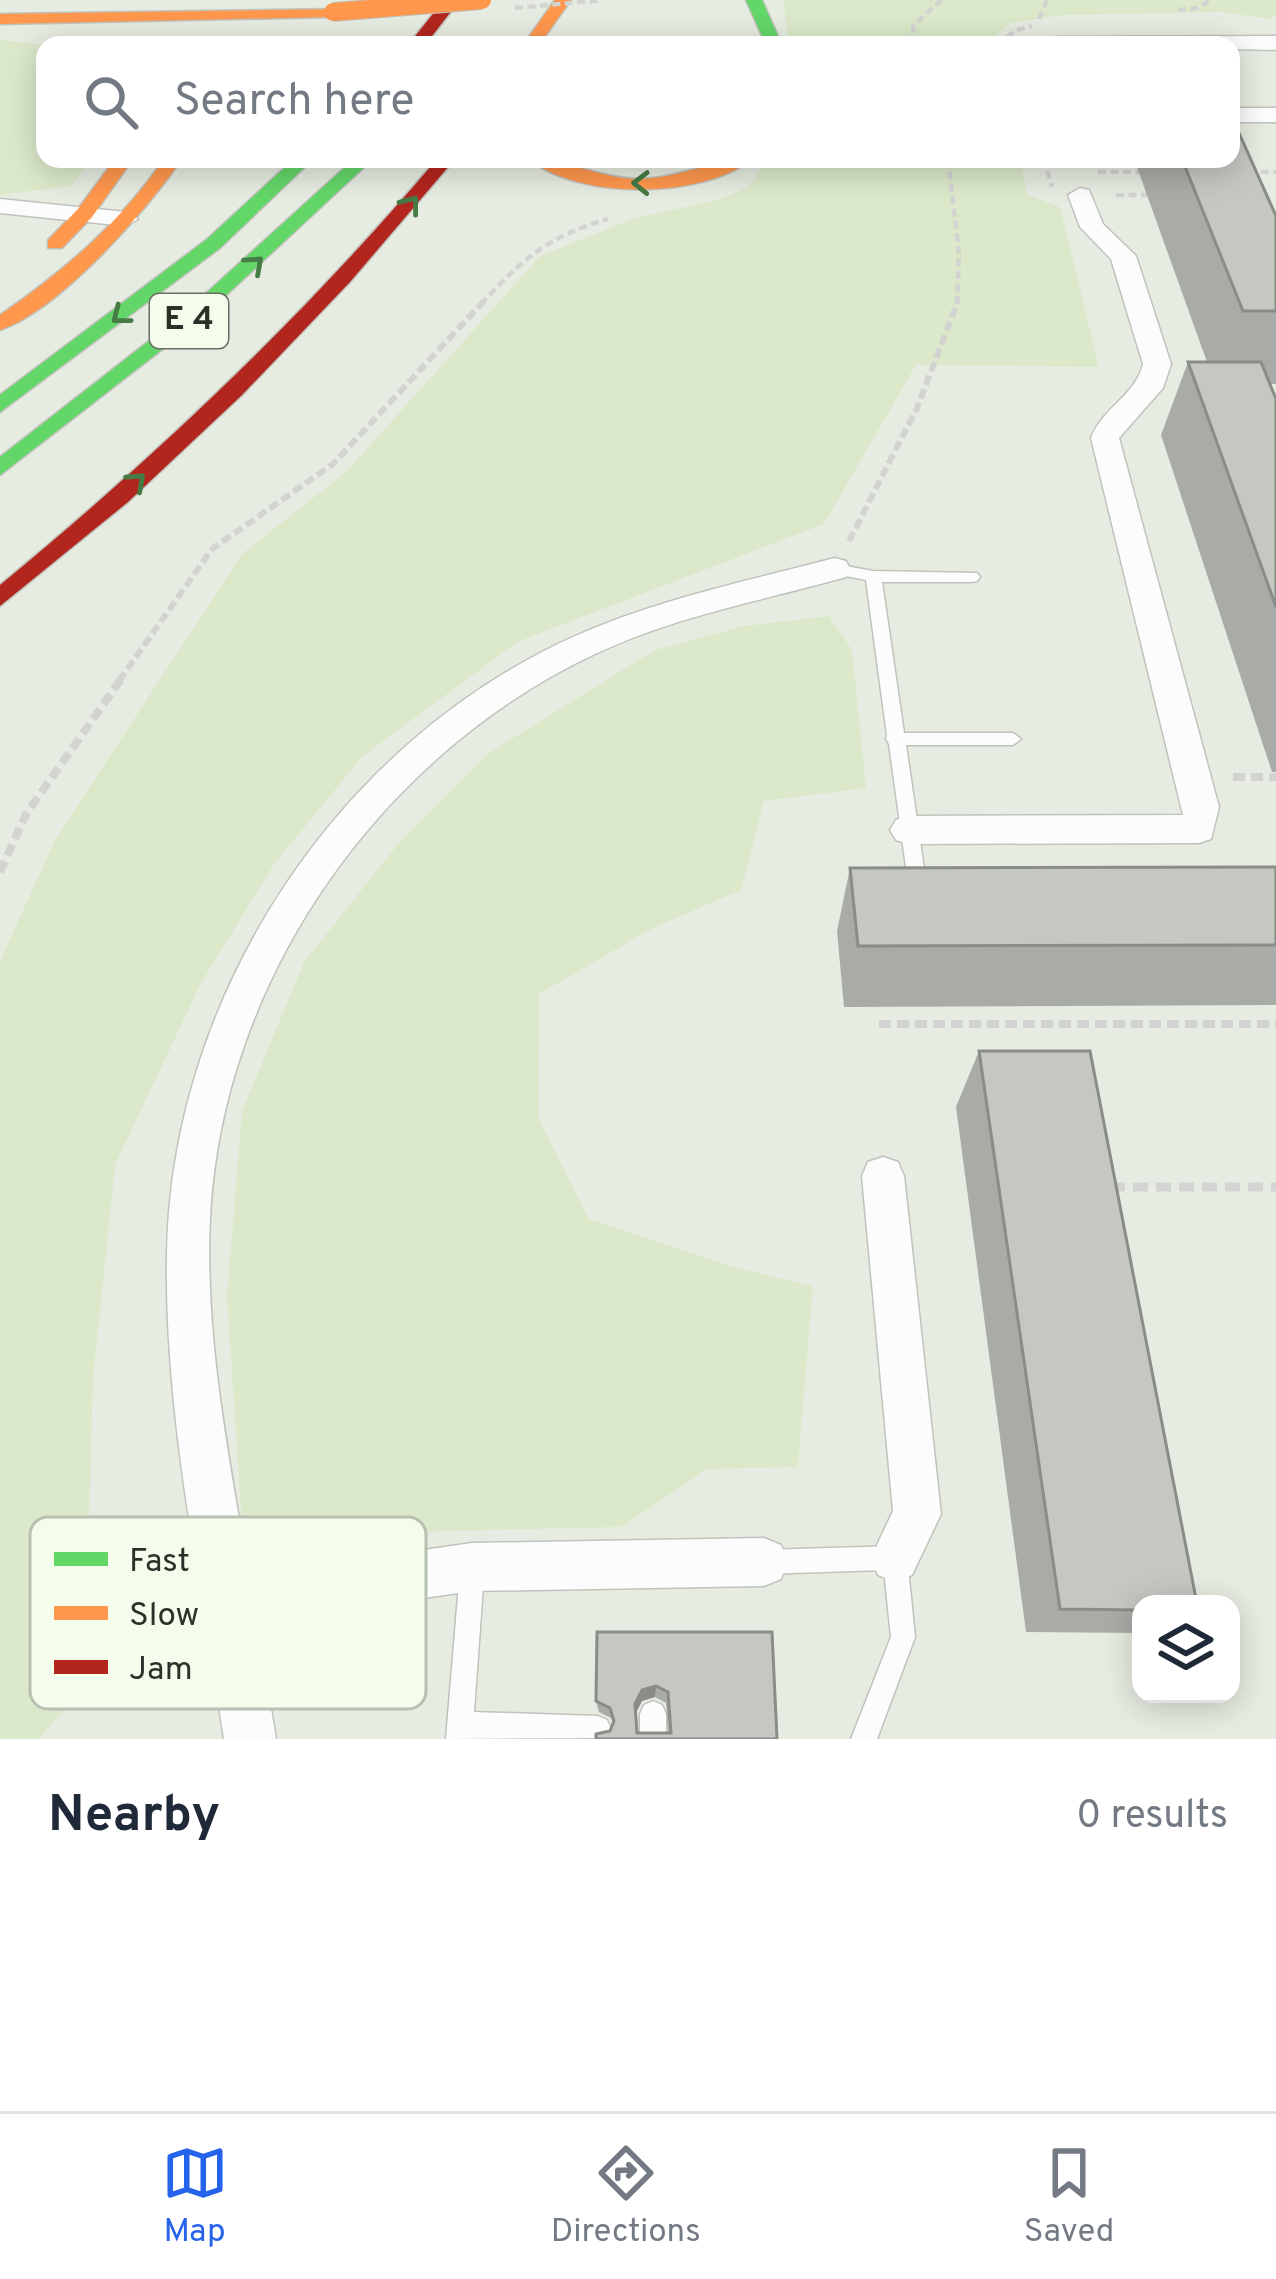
<!DOCTYPE html>
<html lang="en">
<head>
<meta charset="utf-8">
<style>
  :root { --surface:#fff; --page:#f2f2f3; --text:#1f2937; --muted:#747a83; --line:#e0e1e3; --accent:#2563eb }
  body { margin:0; font-family:Overpass,sans-serif; background:var(--page); color:var(--text) }
  .controls { position:absolute; right:36px; bottom:36px; display:grid; overflow:hidden; border-radius:24px; box-shadow:0 6px 30px #0003 }
  .controls button { width:108px; height:108px; display:grid; place-items:center; padding:0; border:0; border-bottom:3px solid var(--line); background:var(--surface); color:var(--text); font:60px sans-serif }
  .list { margin:0; padding:0; list-style:none }
  h2 { display:flex; justify-content:space-between; align-items:center; height:156px; margin:0; padding:0 48px; font-size:51px }
  h2 small { font-size:39px; font-weight:400; color:var(--muted) }
  .icon { flex:none; width:66px; height:66px; fill:none; stroke:currentColor; stroke-width:2; stroke-linecap:round; stroke-linejoin:round }
  .map { position:relative; flex:none; width:1276px; height:1739px; overflow:hidden }
  .search { position:absolute; background:var(--surface); box-shadow:0 6px 30px #0003; left:36px; right:36px; top:36px; height:132px; display:flex; align-items:center; gap:30px; box-sizing:border-box; padding:0 42px; border-radius:24px; color:var(--muted); font-size:45px }
  .sheet { height:372px; background:var(--surface) }
  nav { display:flex; justify-content:space-around; align-items:center; box-sizing:border-box; height:168px; border-top:3px solid var(--line); background:var(--surface); font-size:33px; color:var(--muted) }
  nav a { display:grid; justify-items:center; gap:6px }
  nav .on { color:var(--accent) }
  .map>svg:first-child { display:block }
  .green { fill:#dbe9ca }
  .lines { fill:none; stroke-linecap:round; stroke-linejoin:round }
  .lane-casing { stroke:#c0c3bc; stroke-width:3 }
  .street-casing { stroke:#c0c3bc; stroke-width:3 }
  .fast-casing { stroke:#c0c3bc; stroke-width:3 }
  .slow-casing { stroke:#c0c3bc; stroke-width:3 }
  .jam-casing { stroke:#c0c3bc; stroke-width:3 }
  .path-far3 { stroke:#d3d3d1; stroke-width:4.5; stroke-dasharray:8 4.5; stroke-linecap:butt }
  .path-far2 { stroke:#d3d3d1; stroke-width:6; stroke-dasharray:10 4.5; stroke-linecap:butt }
  .path-far1 { stroke:#d3d3d1; stroke-width:8; stroke-dasharray:12 6; stroke-linecap:butt }
  .path { stroke:#d3d3d1; stroke-width:9; stroke-dasharray:15 8; stroke-linecap:butt }
  .lane { fill:#fbfcfb; fill-rule:evenodd }
  .street { fill:#fbfcfb; fill-rule:evenodd }
  .fast { fill:#63d668; fill-rule:evenodd }
  .slow { fill:#ff974d; fill-rule:evenodd }
  .jam { fill:#b3261e; fill-rule:evenodd }
  .slow-bridge-casing { stroke:#c0c3bc; stroke-width:20; stroke-linecap:butt }
  .path-bridge { stroke:#d3d3d1; stroke-width:4.5; stroke-dasharray:8 4.5; stroke-linecap:butt }
  .slow-bridge { stroke:#ff974d; stroke-width:18 }
  .wall { fill:#a9aca6; fill-rule:evenodd }
  .shaded-wall { fill:#8a8c87 }
  .building { fill:#c5c8c1; stroke:#8a8c87; stroke-width:3; fill-rule:evenodd }
  .oneway { stroke:#457b45 }
  .labels { text-anchor:middle; dominant-baseline:central; stroke-width:10; stroke-linejoin:round; paint-order:stroke }
  .shield { fill:#f4fdeb; stroke:#696e63; stroke-width:3 }
  .shield-label { font-size:33px; font-weight:bold; fill:#2d3029 }
  .key { fill:#f4fdeb; stroke:#b8c0b1; stroke-width:3 }
  .key-label { font-size:33px; fill:#2d3029 }
</style>
</head>
<body>
<div class="map">
<svg width="1276" height="1739" viewBox="0 0 1276 1739">
  <rect width="100%" height="100%" fill="#e7ece2"/>
  <!-- green -->
  <path class="green" d="M783 0H1276V15L1270 19 1221 12 1062 15 1011 23 984 45H789Z
    M0 40 49 45H45V159H92L71 186 0 195Z
    M768 159H1021L1027 195 1060 207 1099 367 916 365 824 524 517 642 362 757 275 863 201 983 115 1165 93 1379 84 1689 38 1739H0V961L55 840 242 554 346 472 540 256 635 218 721 199 748 187Z
    M829 616 852 650 866 788 764 801 741 890 653 928 539 994 538 1117 589 1219 730 1266 813 1286 798 1467 707 1469 621 1527 437 1531 245 1568 227 1297 242 1111 304 962 398 844 487 754 655 650 744 626Z"/>
  <g class="lines">
    <!-- lane casing -->
    <g class="lane-casing">
      <path id="lane" d="M835 564 873 571 977 573 980 577 977 581 972 582H882L904 733H1013L1021 739 1013 745H906L927 889 924 894H912L909 889 889 744 886 739 887 735 866 580 830 573 827 569 830 565Z
        M895 1546 903 1550 907 1558 915 1637 877 1739H851L891 1637 884 1570 764 1574 756 1570 752 1562 756 1554 764 1550Z
        M472 1560 481 1563 484 1572 474 1712 598 1716 607 1720 611 1729 607 1738 446 1739 460 1572 463 1563Z
        M653 1701 662 1705 666 1714V1739H640V1714L644 1705Z"/>
    </g>
    <!-- street casing -->
    <g class="street-casing">
      <path id="street" d="M1276 36V50L1044 44 1055 37Z
        M1231 108H1276V122H1231Z
        M1080 188 1089 190 1103 224 1136 256 1171 364 1163 388 1119 438 1219 807 1211 839 1199 843 908 844 896 840 890 830 896 820 908 816 1183 815 1091 438C1102 408 1136 395 1143 364L1111 259 1080 227 1068 195Z
        M0 199 126 212 138 219 126 226 0 213Z
        M835 558 846 561 850 569 846 577C761 601 675 616 595 654 380 755 222 979 210 1218 204 1344 232 1471 252 1595L375 1557 472 1543 764 1538 781 1545 788 1562 781 1579 764 1586 472 1591 375 1605 260 1642 276 1739H224C201 1580 164 1415 167 1254 171 995 338 742 575 636 658 599 747 581 835 558Z
        M883 1157 898 1162 904 1176 941 1514 912 1575 895 1582 878 1575 871 1558 893 1511 862 1176 868 1162Z"/>
    </g>
    <!-- fast casing -->
    <g class="fast-casing">
      <path id="fast" d="M746 0H762L782 45H766Z
        M354 159H373L195 324 0 475V457L181 316Z
        M293 160 308 164 220 248 0 412V395L206 240Z"/>
    </g>
    <!-- slow casing -->
    <g class="slow-casing">
      <path id="slow" d="M555 0H571L539 45H523Z
        M339 9 341 12 333 17 0 24V14Z
        M115 159H133L92 217 62 248H48V240L78 209Z
        M164 159H182C146 211 60 310 0 330V315C64 271 120 223 164 159Z
        M529 159C567 159 601 179 640 179 680 178 714 159 752 159 702 199 579 200 529 159Z"/>
    </g>
    <!-- jam casing -->
    <g class="jam-casing">
      <path id="jam" d="M444 0H460L425 45H408Z
        M437 159H455L350 282 242 395 128 502 0 606V585C158 455 304 316 437 159Z"/>
    </g>
    <!-- path-far3 -->
    <path class="path-far3" d="M1178 10 1198 8 1210 0
      M1039 19 1047 0
      M915 45 913 26 941 0
      M997 45 1016 30 1032 26
      M948 159 959 254 957 304
      M1044 159 1052 187
      M1098 172H1149
      M1248 172H1276
      M1116 195H1155
      M481 304C523 259 548 236 608 219"/>
    <!-- path-far2 -->
    <path class="path-far2" d="M849 541 917 408 958 301
      M119 681 212 549 333 464 484 301"/>
    <!-- path-far1 -->
    <path class="path-far1" d="M1233 777H1276
      M0 872 26 814 122 678
      M879 1024H1276"/>
    <!-- path -->
    <path class="path" d="M1110 1187H1276"/>
    <!-- lane -->
    <use href="#lane" class="lane"/>
    <!-- street -->
    <use href="#street" class="street"/>
    <!-- fast -->
    <use href="#fast" class="fast"/>
    <!-- slow -->
    <use href="#slow" class="slow"/>
    <!-- jam -->
    <use href="#jam" class="jam"/>
    <!-- slow-bridge casing -->
    <g class="slow-bridge-casing">
      <path id="slow-bridge" d="M333 12 482 0"/>
    </g>
    <!-- path-bridge -->
    <path class="path-bridge" d="M515 8 603 0"/>
    <!-- slow-bridge -->
    <use href="#slow-bridge" class="slow-bridge"/>
  </g>
  <!-- wall -->
  <path class="wall" d="M1134 159H1231L1276 216V384H1270L1276 399V772H1272L1161 435 1188 362H1207Z
    M1276 867V1005L844 1007 837 931 850 868Z
    M979 1051 1141 1604V1633L1026 1632 956 1107Z
    M597 1632 777 1739H596L610 1731 613 1724 611 1718 599 1712 596 1701ZM655 1697 666 1703 668 1733H637L636 1713 642 1701Z"/>
  <!-- shaded-wall -->
  <path class="shaded-wall" d="M656 1686 655 1697 642 1701 635 1714V1704L642 1690Z"/>
  <!-- building -->
  <path class="building" d="M1231 115 1276 216V311H1243L1182 159H1231Z
    M1188 362H1261L1276 399V607Z
    M1276 867V945L858 946 850 868Z
    M979 1051H1090L1197 1604H1141V1610L1060 1609Z
    M597 1632H772L777 1739H596V1734L610 1731 614 1721 610 1708 596 1701ZM656 1686 668 1692 671 1733H637L635 1704 642 1690Z"/>
  <!-- one-way arrows -->
  <defs><path id="oneway-chevron" d="M-2-3.5L2.5 0L-2 3.5" fill="none" stroke-width="1.6" stroke-linecap="round" stroke-linejoin="round" transform="scale(3)"/></defs>
  <g class="oneway">
    <use href="#oneway-chevron" transform="translate(641 183) rotate(-179)"/>
    <use href="#oneway-chevron" transform="translate(411 204) rotate(-52)"/>
    <use href="#oneway-chevron" transform="translate(255 264) rotate(-42)"/>
    <use href="#oneway-chevron" transform="translate(120 316) rotate(142)"/>
    <use href="#oneway-chevron" transform="translate(137 481) rotate(-42)"/>
  </g>
  <g class="labels">
    <!-- shield labels -->
    <rect class="shield" x="150" y="294" width="78" height="54" rx="9"/>
    <g class="shield-label">
      <text x="189" y="321">E 4</text>
    </g>
  </g>
  <!-- legend -->
  <rect x="30" y="1517" width="396" height="192" rx="18" class="key"/>
  <rect x="54" y="1552" width="54" height="14" fill="#63d668"/>
  <rect x="54" y="1606" width="54" height="14" fill="#ff974d"/>
  <rect x="54" y="1660" width="54" height="14" fill="#b3261e"/>
  <g class="key-label">
    <text x="129" y="1571">Fast</text>
    <text x="129" y="1625">Slow</text>
    <text x="129" y="1679">Jam</text>
  </g>
</svg>
<div class="controls">
<button><svg class="icon" aria-label="layers" viewBox="0 0 24 24"><path d="M12 4l9 5-9 5-9-5zM3 14l9 5 9-5"/></svg></button>
</div>
<div class="search"><svg class="icon" aria-label="search" viewBox="0 0 24 24"><circle cx="10" cy="10" r="6"/><path d="M15 15l6 6"/></svg>Search here</div>
</div>
<section class="sheet">
<h2>Nearby<small>0 results</small></h2>
<ul class="list">
</ul>
</section>
<nav>
<a class="on"><svg class="icon" aria-label="map" viewBox="0 0 24 24"><path d="M3 6l6-2 6 2 6-2v14l-6 2-6-2-6 2zM9 4v14M15 6v14"/></svg>Map</a>
<a><svg class="icon" aria-label="directions" viewBox="0 0 24 24"><path d="M12 3l9 9-9 9-9-9zM9 14v-3h6M13 9l2 2-2 2"/></svg>Directions</a>
<a><svg class="icon" aria-label="saved" viewBox="0 0 24 24"><path d="M7 4h10v16l-5-4-5 4z"/></svg>Saved</a>
</nav>
</body>
</html>
